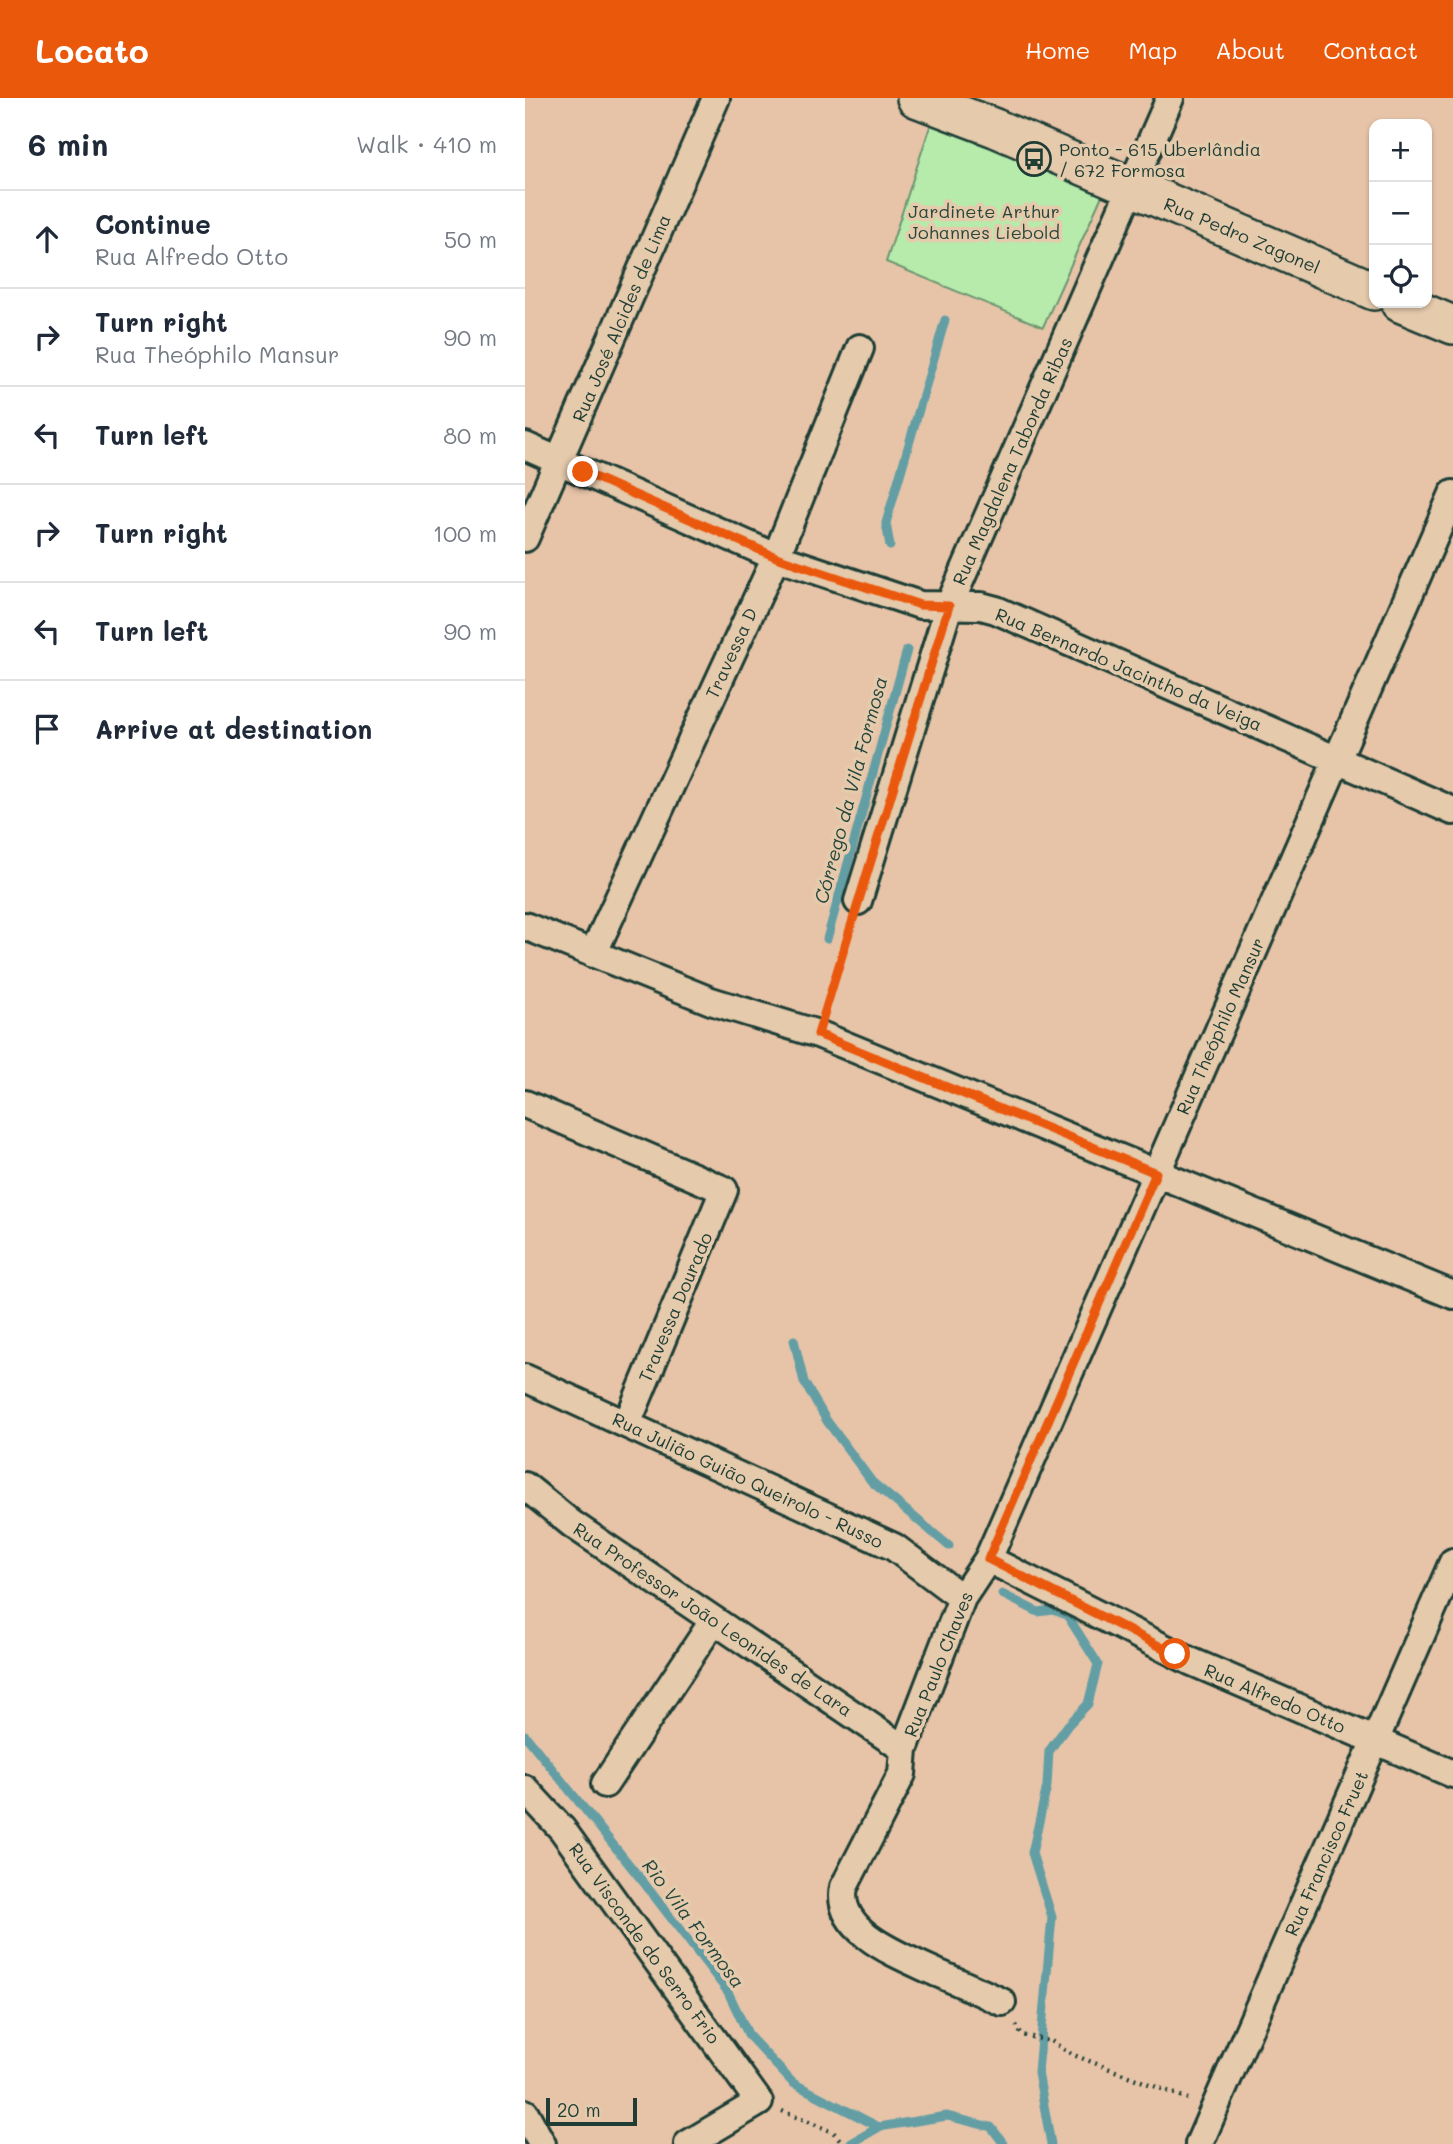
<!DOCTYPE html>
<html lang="en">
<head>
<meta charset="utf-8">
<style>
  :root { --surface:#fff; --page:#f2f2f3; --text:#1f2937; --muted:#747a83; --line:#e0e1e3; --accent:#ea580c }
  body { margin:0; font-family:Mali,sans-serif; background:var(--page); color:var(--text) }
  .controls { position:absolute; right:21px; top:21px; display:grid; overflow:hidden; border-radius:14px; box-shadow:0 2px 5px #0004 }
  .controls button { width:63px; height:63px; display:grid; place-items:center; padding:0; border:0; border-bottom:2px solid var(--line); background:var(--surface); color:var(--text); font:35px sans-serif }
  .scale { position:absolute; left:21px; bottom:18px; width:91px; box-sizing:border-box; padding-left:7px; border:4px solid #1f3d34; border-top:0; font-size:19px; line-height:24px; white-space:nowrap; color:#1f3d34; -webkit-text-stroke:5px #e5caac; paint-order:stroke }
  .stop { position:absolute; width:21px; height:21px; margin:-16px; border:5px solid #ea580c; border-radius:50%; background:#fff }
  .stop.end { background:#ea580c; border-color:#fff; box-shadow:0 2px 7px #0008 }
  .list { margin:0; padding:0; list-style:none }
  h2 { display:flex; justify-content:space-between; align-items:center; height:91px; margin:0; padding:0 28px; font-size:30px }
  h2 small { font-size:23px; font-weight:400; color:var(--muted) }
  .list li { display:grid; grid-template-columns:46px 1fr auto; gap:21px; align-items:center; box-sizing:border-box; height:98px; padding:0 28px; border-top:2px solid var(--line) }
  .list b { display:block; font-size:26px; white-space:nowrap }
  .list p { margin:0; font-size:23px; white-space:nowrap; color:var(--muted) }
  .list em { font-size:23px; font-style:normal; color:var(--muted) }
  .icon { flex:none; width:38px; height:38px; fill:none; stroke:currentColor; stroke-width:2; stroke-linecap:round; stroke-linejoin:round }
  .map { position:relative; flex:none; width:928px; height:2046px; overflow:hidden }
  header { display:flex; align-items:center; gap:42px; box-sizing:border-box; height:98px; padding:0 35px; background:var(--accent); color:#fff }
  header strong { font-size:33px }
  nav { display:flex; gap:38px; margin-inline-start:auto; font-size:24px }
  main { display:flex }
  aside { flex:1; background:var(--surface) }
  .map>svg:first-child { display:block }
  .green { fill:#b7ebac; stroke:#6b9470; stroke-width:2 }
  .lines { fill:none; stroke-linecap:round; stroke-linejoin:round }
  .stream { stroke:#639ea5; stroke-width:9 }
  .street-casing { stroke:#1f3d34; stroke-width:32 }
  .secondary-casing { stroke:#1f3d34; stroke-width:42 }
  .path { stroke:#1f3d34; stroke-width:4.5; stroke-dasharray:2 5; stroke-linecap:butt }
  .street { stroke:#e5caac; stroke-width:26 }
  .secondary { stroke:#e5caac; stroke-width:37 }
  .route { stroke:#ea580c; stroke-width:9 }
  .labels { text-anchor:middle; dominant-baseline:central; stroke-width:7; stroke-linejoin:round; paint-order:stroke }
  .poi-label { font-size:18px; fill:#1f3d34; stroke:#e5caac; text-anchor:start }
  .park-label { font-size:18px; fill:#27463a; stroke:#e5caac }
  .street-label { font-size:18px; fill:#1f3d34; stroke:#e5caac }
  .water-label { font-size:19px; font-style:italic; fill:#25453d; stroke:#e5caac }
</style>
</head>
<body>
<header>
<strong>Locato</strong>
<nav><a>Home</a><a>Map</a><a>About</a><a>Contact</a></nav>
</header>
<main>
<aside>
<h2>6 min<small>Walk · 410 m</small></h2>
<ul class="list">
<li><svg class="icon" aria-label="ahead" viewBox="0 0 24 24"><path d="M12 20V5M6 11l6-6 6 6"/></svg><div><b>Continue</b><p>Rua Alfredo Otto</p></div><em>50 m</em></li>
<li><svg class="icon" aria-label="right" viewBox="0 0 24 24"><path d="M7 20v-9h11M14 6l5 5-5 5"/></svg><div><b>Turn right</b><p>Rua Theóphilo Mansur</p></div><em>90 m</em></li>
<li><svg class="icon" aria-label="left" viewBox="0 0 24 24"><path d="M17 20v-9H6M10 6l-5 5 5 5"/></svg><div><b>Turn left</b></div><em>80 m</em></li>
<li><svg class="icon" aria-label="right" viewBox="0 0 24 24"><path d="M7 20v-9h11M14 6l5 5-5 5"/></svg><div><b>Turn right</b></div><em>100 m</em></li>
<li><svg class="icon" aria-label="left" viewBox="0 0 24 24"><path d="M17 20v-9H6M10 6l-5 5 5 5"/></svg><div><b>Turn left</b></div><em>90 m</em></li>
<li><svg class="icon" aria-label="arrive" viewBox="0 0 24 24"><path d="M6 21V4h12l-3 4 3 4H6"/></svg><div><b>Arrive at destination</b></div></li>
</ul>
</aside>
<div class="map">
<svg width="928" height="2046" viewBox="0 0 928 2046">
  <rect width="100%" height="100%" fill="#e7c4a8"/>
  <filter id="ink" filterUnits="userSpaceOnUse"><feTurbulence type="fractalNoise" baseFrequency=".0143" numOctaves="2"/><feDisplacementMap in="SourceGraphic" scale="14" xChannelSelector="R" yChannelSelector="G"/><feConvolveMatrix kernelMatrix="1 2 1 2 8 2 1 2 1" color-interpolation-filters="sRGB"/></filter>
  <g filter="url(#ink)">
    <!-- green -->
    <path class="green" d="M408 19 579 93 518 229 361 164Z"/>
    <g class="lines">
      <!-- stream -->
      <path class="stream" d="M365 448 361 425 420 222
        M302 841 382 552
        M269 1242 279 1284 302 1323 347 1384 424 1448
        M477 1496 513 1514 528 1512 542 1517 573 1566 563 1606 543 1627 524 1653 522 1688 507 1755 527 1819 513 1974 526 2046
        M0 1637 119 1785 203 1894 224 1938 268 1985 354 2029 422 2018 466 2029 479 2046
        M325 2046 354 2029"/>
      <!-- street casing -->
      <g class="street-casing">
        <path id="street" d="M0 348 251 459 395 507 456 508 471 512 928 713
          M0 440 191 0
          M333 803 424 508 645 0
          M0 828 186 903 293 936 928 1197
          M68 856 251 459 335 250
          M0 1006 199 1092 102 1326
          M0 1280 369 1449 437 1500
          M0 1388 47 1426 379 1651
          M463 1461 665 1563 928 1676
          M80 1686 189 1522
          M0 1691 37 1731 234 2004 163 2046
          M477 1904C455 1894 434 1884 412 1875 379 1859 309 1835 319 1789L377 1676 379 1651 437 1500 463 1461 928 396
          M0 2015 17 2046
          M674 2046 928 1464"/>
      </g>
      <!-- secondary casing -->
      <g class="secondary-casing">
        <path id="secondary" d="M391 0 470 30 849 193
          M875 205 928 227"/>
      </g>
      <!-- path -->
      <path class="path" d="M301 909 325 830
        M491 1927 497 1937 526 1943 546 1956 663 2001
        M257 2013 308 2034 319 2046"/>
      <!-- street -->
      <use href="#street" class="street"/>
      <!-- secondary -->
      <use href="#secondary" class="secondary"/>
    </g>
  </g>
  <g class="lines" filter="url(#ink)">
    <!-- route -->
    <path class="route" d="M58 374 251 459 395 507 424 508 293 936 631 1075 463 1461 650 1556"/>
  </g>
  <!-- icons -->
  <defs>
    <g id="bus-ring" transform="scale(1.75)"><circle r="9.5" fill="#e5caac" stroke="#1f3d34" stroke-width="1.5"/><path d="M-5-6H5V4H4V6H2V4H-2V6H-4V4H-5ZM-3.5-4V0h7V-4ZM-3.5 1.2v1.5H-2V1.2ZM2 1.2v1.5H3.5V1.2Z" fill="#1f3d34"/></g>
  </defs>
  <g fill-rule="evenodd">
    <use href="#bus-ring" x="509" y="61"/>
  </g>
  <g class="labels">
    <!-- poi labels -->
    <g class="poi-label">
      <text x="534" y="51">Ponto - 615 Uberlândia<tspan x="534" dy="21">/ 672 Formosa</tspan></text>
    </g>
    <!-- park labels -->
    <g class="park-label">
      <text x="459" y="113">Jardinete Arthur<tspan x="459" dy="21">Johannes Liebold</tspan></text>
    </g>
    <!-- street labels -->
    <g class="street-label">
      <text transform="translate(717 137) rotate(23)">Rua Pedro Zagonel</text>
      <text transform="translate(96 220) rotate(-67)">Rua José Alcides de Lima</text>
      <text transform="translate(487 363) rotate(-66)">Rua Magdalena Taborda Ribas</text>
      <text transform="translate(206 555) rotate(-65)">Travessa D</text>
      <text transform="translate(604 571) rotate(23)">Rua Bernardo Jacintho da Veiga</text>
      <text transform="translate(695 928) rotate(-66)">Rua Theóphilo Mansur</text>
      <text transform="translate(150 1209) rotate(-67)">Travessa Dourado</text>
      <text transform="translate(223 1382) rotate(25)">Rua Julião Guião Queirolo - Russo</text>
      <text transform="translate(188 1521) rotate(34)">Rua Professor João Leonides de Lara</text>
      <text transform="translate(413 1566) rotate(-68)">Rua Paulo Chaves</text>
      <text transform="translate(750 1600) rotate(23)">Rua Alfredo Otto</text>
      <text transform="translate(801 1755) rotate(-66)">Rua Francisco Fruet</text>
      <text transform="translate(120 1845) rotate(54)">Rua Visconde do Serro Frio</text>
    </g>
    <!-- water labels -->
    <g class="water-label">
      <text transform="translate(325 692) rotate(-75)">Córrego da Vila Formosa</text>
      <text transform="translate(169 1825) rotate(53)">Rio Vila Formosa</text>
    </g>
  </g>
</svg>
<div class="controls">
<button>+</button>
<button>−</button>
<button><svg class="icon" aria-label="locate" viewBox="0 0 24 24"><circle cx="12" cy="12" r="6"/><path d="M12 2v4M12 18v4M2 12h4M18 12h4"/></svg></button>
</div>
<div class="scale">20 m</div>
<div class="stop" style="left:650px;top:1556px"></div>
<div class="stop end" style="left:58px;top:374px"></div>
</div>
</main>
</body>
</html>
